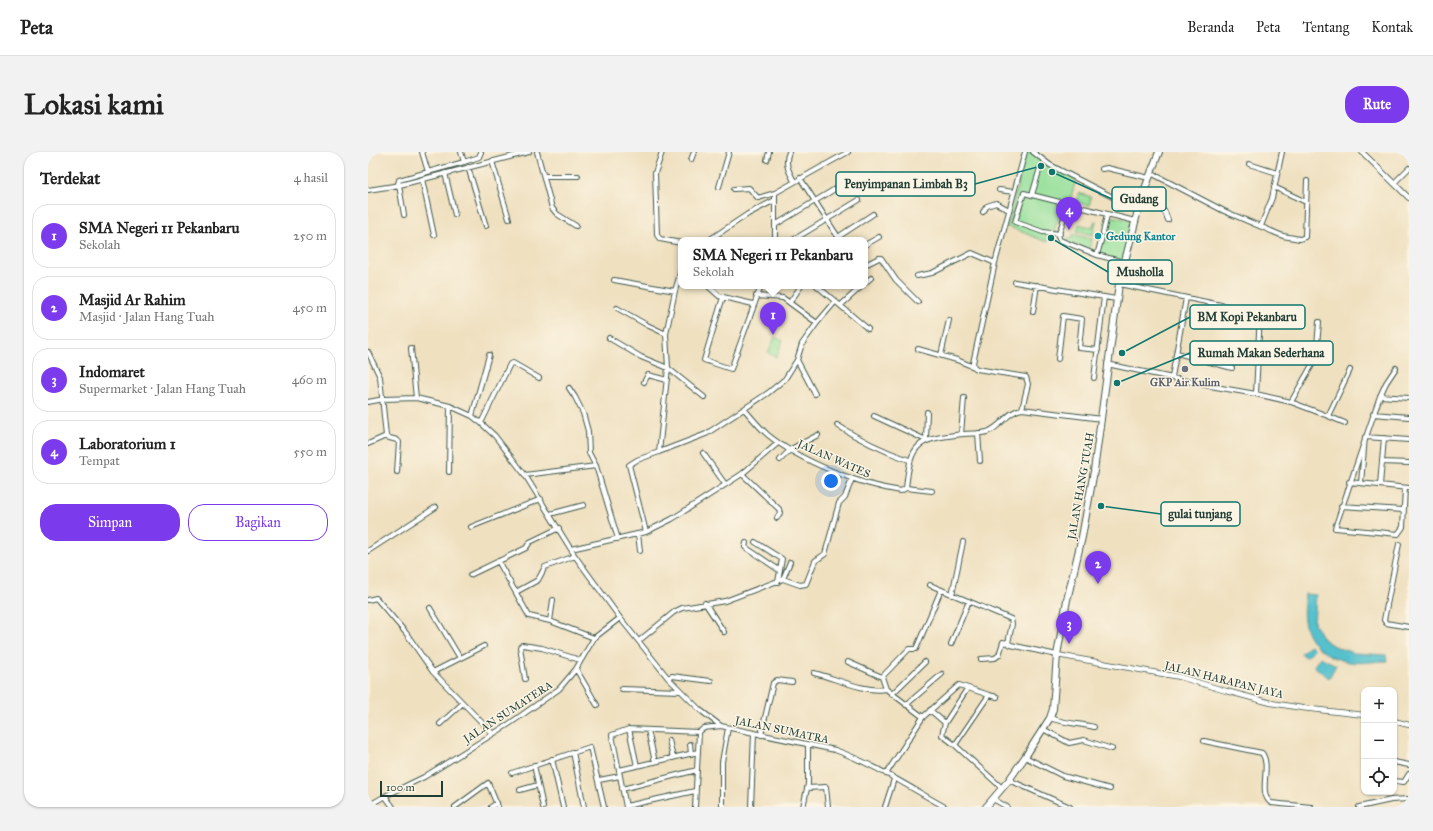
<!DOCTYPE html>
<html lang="id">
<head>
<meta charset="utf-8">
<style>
  :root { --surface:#fff; --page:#f2f2f2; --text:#222; --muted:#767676; --line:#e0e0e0; --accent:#7c3aed }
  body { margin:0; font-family:"IM FELL Great Primer",serif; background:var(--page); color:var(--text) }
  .controls { position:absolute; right:12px; bottom:12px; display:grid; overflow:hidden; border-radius:8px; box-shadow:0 1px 3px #0004 }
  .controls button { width:36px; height:36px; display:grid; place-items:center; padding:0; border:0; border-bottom:1px solid var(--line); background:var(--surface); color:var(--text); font:20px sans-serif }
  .scale { position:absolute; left:12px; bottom:10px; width:63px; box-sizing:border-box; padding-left:4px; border:2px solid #1f3d34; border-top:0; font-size:11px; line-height:14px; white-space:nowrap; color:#1f3d34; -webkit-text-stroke:3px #fcf5e5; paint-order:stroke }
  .you { position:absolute; left:463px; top:329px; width:14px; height:14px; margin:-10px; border:3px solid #fff; border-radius:50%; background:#1a73e8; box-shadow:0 0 0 6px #1a73e833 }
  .badge { display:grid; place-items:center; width:26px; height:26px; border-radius:50%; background:var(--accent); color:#fff; font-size:13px; font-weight:700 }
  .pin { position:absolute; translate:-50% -33px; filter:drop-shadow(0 1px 2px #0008) }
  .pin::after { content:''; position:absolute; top:21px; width:14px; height:12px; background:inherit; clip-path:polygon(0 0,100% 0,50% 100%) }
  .popup { position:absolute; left:310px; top:85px; width:190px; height:52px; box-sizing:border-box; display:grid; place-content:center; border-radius:8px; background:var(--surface); filter:drop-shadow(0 1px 3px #0005); font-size:13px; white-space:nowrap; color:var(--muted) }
  .popup b { font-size:15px; color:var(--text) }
  .popup::after { content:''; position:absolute; left:50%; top:100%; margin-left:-8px; border:8px solid transparent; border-top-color:var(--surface) }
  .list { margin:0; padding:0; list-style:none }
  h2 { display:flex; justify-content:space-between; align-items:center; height:52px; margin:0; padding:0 16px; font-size:17px }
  h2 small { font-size:13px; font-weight:400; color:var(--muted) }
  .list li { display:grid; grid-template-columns:26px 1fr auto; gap:12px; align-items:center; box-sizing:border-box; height:64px; margin:0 8px 8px; padding:0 8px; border:1px solid var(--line); border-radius:16px }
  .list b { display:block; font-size:15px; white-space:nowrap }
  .list p { margin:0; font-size:13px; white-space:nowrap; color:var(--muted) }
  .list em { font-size:13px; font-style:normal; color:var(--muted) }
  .actions { display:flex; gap:8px; padding:12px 16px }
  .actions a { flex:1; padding:9px 0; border:1px solid var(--accent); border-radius:16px; text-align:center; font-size:14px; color:var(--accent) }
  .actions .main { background:var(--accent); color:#fff }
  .icon { flex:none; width:22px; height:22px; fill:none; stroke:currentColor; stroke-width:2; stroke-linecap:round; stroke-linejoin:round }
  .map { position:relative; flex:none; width:1041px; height:655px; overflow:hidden; border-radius:16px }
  header { display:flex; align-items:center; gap:24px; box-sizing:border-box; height:56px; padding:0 20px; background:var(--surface); border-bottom:1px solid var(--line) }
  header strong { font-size:19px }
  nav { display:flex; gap:22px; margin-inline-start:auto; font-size:14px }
  .intro { display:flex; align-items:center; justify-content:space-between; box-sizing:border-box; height:96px; padding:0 24px }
  h1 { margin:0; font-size:28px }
  .button { padding:10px 18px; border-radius:16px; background:var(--accent); color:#fff; font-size:14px; font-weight:700 }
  main { display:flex; gap:24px; padding:0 24px }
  aside { flex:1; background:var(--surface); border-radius:16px; box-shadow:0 1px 3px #0004 }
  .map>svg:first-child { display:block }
  .green { fill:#96e09b; stroke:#5a8e68 }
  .water { fill:#54c1cd; stroke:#3a7f80 }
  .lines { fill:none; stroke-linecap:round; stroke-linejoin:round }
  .minor-casing { stroke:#3e5549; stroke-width:6 }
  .tertiary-casing { stroke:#3e5549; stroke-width:6 }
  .primary-casing { stroke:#3e5549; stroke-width:8 }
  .minor { stroke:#fff; stroke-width:4 }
  .tertiary { stroke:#fff; stroke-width:4.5 }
  .primary { stroke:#fff; stroke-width:6 }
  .culture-dot { fill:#0f9aa8; stroke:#fcf5e5; stroke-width:1.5 }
  .worship-dot { fill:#6b7280; stroke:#fcf5e5; stroke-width:1.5 }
  .labels { text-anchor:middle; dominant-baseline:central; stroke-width:3; stroke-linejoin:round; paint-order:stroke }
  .culture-label { font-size:11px; font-weight:bold; fill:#0d838f; stroke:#fcf5e5; text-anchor:start }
  .worship-label { font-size:11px; font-weight:bold; fill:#5b616d; stroke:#fcf5e5 }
  .street-label { font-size:11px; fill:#1f3d34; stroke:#fcf5e5 }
  .leader { fill:none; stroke:#0f766e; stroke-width:1.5 }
  .callout-dot { fill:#0f766e; stroke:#fcf5e5; stroke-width:1.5 }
  .callout { fill:#fcf5e5; stroke:#0f766e; stroke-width:1.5 }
  .callout-label { font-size:12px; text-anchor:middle; font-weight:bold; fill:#1f3d34 }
</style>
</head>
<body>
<header>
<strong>Peta</strong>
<nav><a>Beranda</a><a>Peta</a><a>Tentang</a><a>Kontak</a></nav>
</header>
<div class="intro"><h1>Lokasi kami</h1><a class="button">Rute</a></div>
<main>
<aside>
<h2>Terdekat<small>4 hasil</small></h2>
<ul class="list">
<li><span class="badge">1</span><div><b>SMA Negeri 11 Pekanbaru</b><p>Sekolah</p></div><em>250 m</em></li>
<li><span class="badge">2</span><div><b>Masjid Ar Rahim</b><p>Masjid · Jalan Hang Tuah</p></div><em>450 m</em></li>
<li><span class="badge">3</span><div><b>Indomaret</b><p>Supermarket · Jalan Hang Tuah</p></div><em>460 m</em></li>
<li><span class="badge">4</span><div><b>Laboratorium 1</b><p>Tempat</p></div><em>550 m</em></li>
</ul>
<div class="actions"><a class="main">Simpan</a><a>Bagikan</a></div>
</aside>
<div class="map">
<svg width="1041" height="655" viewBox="0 0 1041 655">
  <rect width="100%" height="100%" fill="#fcf5e5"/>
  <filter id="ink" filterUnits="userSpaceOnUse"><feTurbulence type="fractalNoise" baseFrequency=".025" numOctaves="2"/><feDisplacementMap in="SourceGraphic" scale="8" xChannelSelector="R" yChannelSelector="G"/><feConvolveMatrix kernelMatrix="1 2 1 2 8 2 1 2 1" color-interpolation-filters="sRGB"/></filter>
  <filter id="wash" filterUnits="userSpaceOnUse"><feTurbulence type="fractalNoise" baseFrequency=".012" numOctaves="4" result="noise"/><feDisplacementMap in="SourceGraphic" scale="16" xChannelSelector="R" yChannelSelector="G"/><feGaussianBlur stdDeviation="0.9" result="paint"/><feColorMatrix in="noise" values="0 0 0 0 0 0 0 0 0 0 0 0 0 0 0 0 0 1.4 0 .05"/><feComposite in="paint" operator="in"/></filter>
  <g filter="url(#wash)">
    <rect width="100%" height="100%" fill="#efe0c0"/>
    <!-- green -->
    <path class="green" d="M658 0H664L708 28 696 68 690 67 686 79 692 81 679 80V90L639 74Z
      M711 41 723 45 721 54 709 50Z
      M739 63 765 69 754 109 729 103 736 82Z
      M727 69H728L725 83 709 79 711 72 724 76Z
      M705 82 724 87 722 95 718 98 699 90 700 86 704 87Z
      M407 185 415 189 408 205 400 201Z"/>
    <!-- water -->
    <path class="water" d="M937 442 948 443 946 471 955 487 964 493 985 501 1018 503 1019 509C1007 509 993 512 982 510 962 507 942 494 937 473 934 463 936 452 937 442Z
      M942 493 946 497 938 506 933 501Z
      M952 505 968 513 961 526 946 514Z"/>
  </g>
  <g filter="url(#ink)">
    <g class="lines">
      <!-- minor casing -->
      <g class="minor-casing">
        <path id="minor" d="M54 0 60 20
          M93 0 96 10 111 5 113 0
          M169 0 184 56 189 62 208 74
          M294 0 287 21 289 83 292 87 313 91
          M421 0C416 11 421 20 426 29
          M665 0 682 13 770 58
          M323 8 326 0
          M399 8 401 0
          M124 9 141 67
          M881 12 909 21
          M100 15 118 74
          M734 17 739 16 781 26
          M77 21 87 63
          M783 21 856 59 915 84 932 87 937 85 939 29
          M176 24H210
          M432 26 472 88
          M54 27 66 83
          M1026 31 1041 16
          M30 32 31 28 96 10
          M31 33 36 63
          M351 35 361 0
          M906 35 938 50
          M366 37 381 36 390 46 407 41
          M0 38 32 33 161 0
          M631 38 646 40
          M664 43 672 16
          M773 47 797 60 800 68
          M700 53 690 85 692 88 729 103 756 110
          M615 60 619 54 628 51 641 58
          M407 73 467 37
          M893 74 904 46 914 0
          M735 81 739 63
          M692 82 675 80 647 70 656 41 767 69
          M470 85 505 62
          M341 88 380 62 407 48
          M407 88V41L480 0
          M425 88 491 48
          M497 93 511 85
          M729 103 734 85
          M497 113 511 106H513L528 128 550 150
          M549 124 564 121 604 101 627 111
          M246 128 307 139
          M647 130 748 147
          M497 131 503 126
          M751 132 892 161 888 242 923 250 960 264 982 218
          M340 134 351 144 385 152
          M449 134 500 177
          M388 144 415 146 449 171
          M355 145 336 208 363 217 393 134
          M422 150 433 134
          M473 153 494 134
          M249 156 279 173 298 182
          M665 160 669 133
          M241 186 273 205 300 216 336 245
          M43 196 48 246
          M550 197 589 208 606 215
          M0 200 12 225 18 284 0 292
          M809 201 864 216
          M891 202 948 206 923 250
          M573 203 581 168
          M948 206 951 170
          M690 207 695 164 714 167 711 196 730 198
          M429 208 447 242
          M739 212 842 234 888 242
          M1028 216 1018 231 1012 244 967 376 1030 382 1035 375 1037 336
          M804 225 818 146
          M726 226 736 145
          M276 230 280 223 299 228
          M201 236 207 245 215 261 220 279 221 301 228 314 250 387
          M1012 244 1041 246
          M0 250 16 247 48 246 82 254 104 264 113 271 127 284 157 323 207 404 252 466 300 526 332 558 353 574 467 598C506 612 541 635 577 655
          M654 257 660 232 658 225 609 217 606 215 605 211 627 111 657 0
          M377 258C384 266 392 276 400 283 432 309 492 333 533 339L538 336C543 288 550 288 595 282 603 281 612 282 619 280 634 275 638 260 654 257L734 267
          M1005 262 1041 265
          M104 264 121 203
          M506 264 558 288
          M960 264 977 271
          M113 271 142 212 145 211 171 226
          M469 273C492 288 515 299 541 308
          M610 281 612 309
          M593 282 596 246
          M18 285 29 288 31 290 29 320
          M558 288 559 260
          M291 300 338 282 400 241 417 227 429 208 434 192 449 171 467 150
          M335 301 357 332
          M412 308 423 297 450 283
          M1014 310 1041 311
          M81 320 82 254
          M374 322 411 357 412 361 409 366
          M157 323 228 314
          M981 330 1041 336
          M993 331 997 285 1041 288
          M1012 333 1016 286
          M538 336 564 339
          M471 351 477 345 484 327
          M973 354 1035 358
          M182 362 216 353
          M103 375 173 347
          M278 380 261 313 269 308 291 300 300 216 298 182 307 139 313 118
          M270 382 272 399
          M387 390 414 407 410 430
          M378 391 377 395 411 418
          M1031 392 1016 468 1018 471 1041 475
          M203 397 278 380 304 367 374 322 410 291
          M0 399 68 355
          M130 409 161 464 182 469 226 486
          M102 423 158 396 162 390 191 376
          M415 427 422 410
          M562 433 643 467 644 472 640 491 643 493 689 503
          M148 440 170 428 177 415 207 404
          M584 443 595 390
          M0 448 8 446 38 481 65 520 124 581
          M337 451 356 480
          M62 456 92 506
          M182 469 185 448
          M272 488 306 460 314 456 357 449 415 427 432 433 438 432 447 409 457 402 471 351
          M583 492 601 449
          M613 507 627 506 631 503 635 490 640 491
          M480 510 514 525 518 537 555 565 518 622
          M208 517 229 553
          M65 520 116 494
          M446 521C467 526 498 541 518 537
          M514 525 541 497H548L573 438
          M300 526 304 524 343 529
          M157 527 152 495 154 493 174 496 212 508
          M254 537 312 539
          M599 537 577 571 574 583 587 593 634 636
          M524 542 557 510
          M621 543 629 545
          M538 553 574 522
          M562 558 577 571
          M555 565 591 533 621 543 587 593
          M682 566C696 571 712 572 726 575
          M72 572 95 551
          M261 577 269 614
          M675 577 701 591 716 588 744 597
          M280 578 287 610
          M393 583 405 531 409 528 424 530
          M301 588 305 606
          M836 589 894 601C904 615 889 640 903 651
          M322 592 323 602
          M205 600 216 655
          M657 605 695 624 742 637
          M184 607 195 655
          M1026 610 1041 613
          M166 613 175 655
          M251 618 330 600
          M144 621 222 595 236 655
          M231 628 252 624
          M641 628 702 655
          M1026 629 1036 630 1041 622
          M439 636 458 635 460 655
          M254 637 329 618
          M152 638 170 633
          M17 644 25 655
          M625 647 639 655
          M903 651 943 655
          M0 654 17 644 56 625 141 572 191 537 208 517 226 486 252 466
          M258 654 327 639
          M87 655 120 631 130 655
          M123 655 129 651
          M258 655 244 583 261 577 331 580
          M327 655 331 580 336 576 353 574
          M354 655V610L360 576
          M383 655 386 581
          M435 655 440 632V594
          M517 655 526 627
          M991 655 1023 648 1041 647"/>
      </g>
      <!-- tertiary casing -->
      <g class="tertiary-casing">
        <path id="tertiary" d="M994 0 1041 46
          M689 503 812 525 858 539 903 551 934 556 996 563
          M1026 569 1041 573"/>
      </g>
      <!-- primary casing -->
      <g class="primary-casing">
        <path id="primary" d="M618 655 641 628 657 605 682 566 685 557 689 503 699 448 714 385 726 319 751 132 773 47 791 0"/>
      </g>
      <!-- minor -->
      <use href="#minor" class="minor"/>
      <!-- tertiary -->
      <use href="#tertiary" class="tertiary"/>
      <!-- primary -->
      <use href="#primary" class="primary"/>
    </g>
  </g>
  <!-- markers -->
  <circle class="culture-dot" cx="730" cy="84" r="4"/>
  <circle class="worship-dot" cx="817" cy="217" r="4"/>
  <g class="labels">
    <!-- culture labels -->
    <g class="culture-label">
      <text x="738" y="84">Gedung Kantor</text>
    </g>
    <!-- worship labels -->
    <g class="worship-label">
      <text x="817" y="230">GKP Air Kulim</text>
    </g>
    <!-- street labels -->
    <g class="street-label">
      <text transform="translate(466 307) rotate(24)">JALAN WATES</text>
      <text transform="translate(713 334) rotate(-80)">JALAN HANG TUAH</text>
      <text transform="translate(856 528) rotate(14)">JALAN HARAPAN JAYA</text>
      <text transform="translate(140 560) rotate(-33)">JALAN SUMATERA</text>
      <text transform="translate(414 578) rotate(12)">JALAN SUMATRA</text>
    </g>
  </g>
  <!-- callouts -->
  <path class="leader" d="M673 14L607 32M684 20L744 47M683 86L740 120M754 201L822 165M749 231L822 201M733 354L793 362"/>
  <g class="callout-dot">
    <circle cx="673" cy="14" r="4"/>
    <circle cx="684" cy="20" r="4"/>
    <circle cx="683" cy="86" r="4"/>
    <circle cx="754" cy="201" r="4"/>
    <circle cx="749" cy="231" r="4"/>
    <circle cx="733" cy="354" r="4"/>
  </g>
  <g class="callout">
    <rect x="468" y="20" width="139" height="24" rx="4"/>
    <rect x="744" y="35" width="54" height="24" rx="4"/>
    <rect x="740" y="108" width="64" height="24" rx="4"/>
    <rect x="822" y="153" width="115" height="24" rx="4"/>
    <rect x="822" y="189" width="143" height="24" rx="4"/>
    <rect x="793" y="350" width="79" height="24" rx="4"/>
  </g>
  <g class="callout-label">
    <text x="538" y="36">Penyimpanan Limbah B3</text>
    <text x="771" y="51">Gudang</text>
    <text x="772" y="124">Musholla</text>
    <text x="879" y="169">BM Kopi Pekanbaru</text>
    <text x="893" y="205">Rumah Makan Sederhana</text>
    <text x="832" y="366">gulai tunjang</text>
  </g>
</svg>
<div class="controls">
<button>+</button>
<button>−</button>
<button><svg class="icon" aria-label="locate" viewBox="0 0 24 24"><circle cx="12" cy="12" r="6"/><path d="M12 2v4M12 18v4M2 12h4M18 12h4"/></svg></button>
</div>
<div class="scale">100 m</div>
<div class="you"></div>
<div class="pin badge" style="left:405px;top:183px">1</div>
<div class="popup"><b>SMA Negeri 11 Pekanbaru</b>Sekolah</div>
<div class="pin badge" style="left:730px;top:432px">2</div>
<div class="pin badge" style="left:701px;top:492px">3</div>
<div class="pin badge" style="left:701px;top:78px">4</div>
</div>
</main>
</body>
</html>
